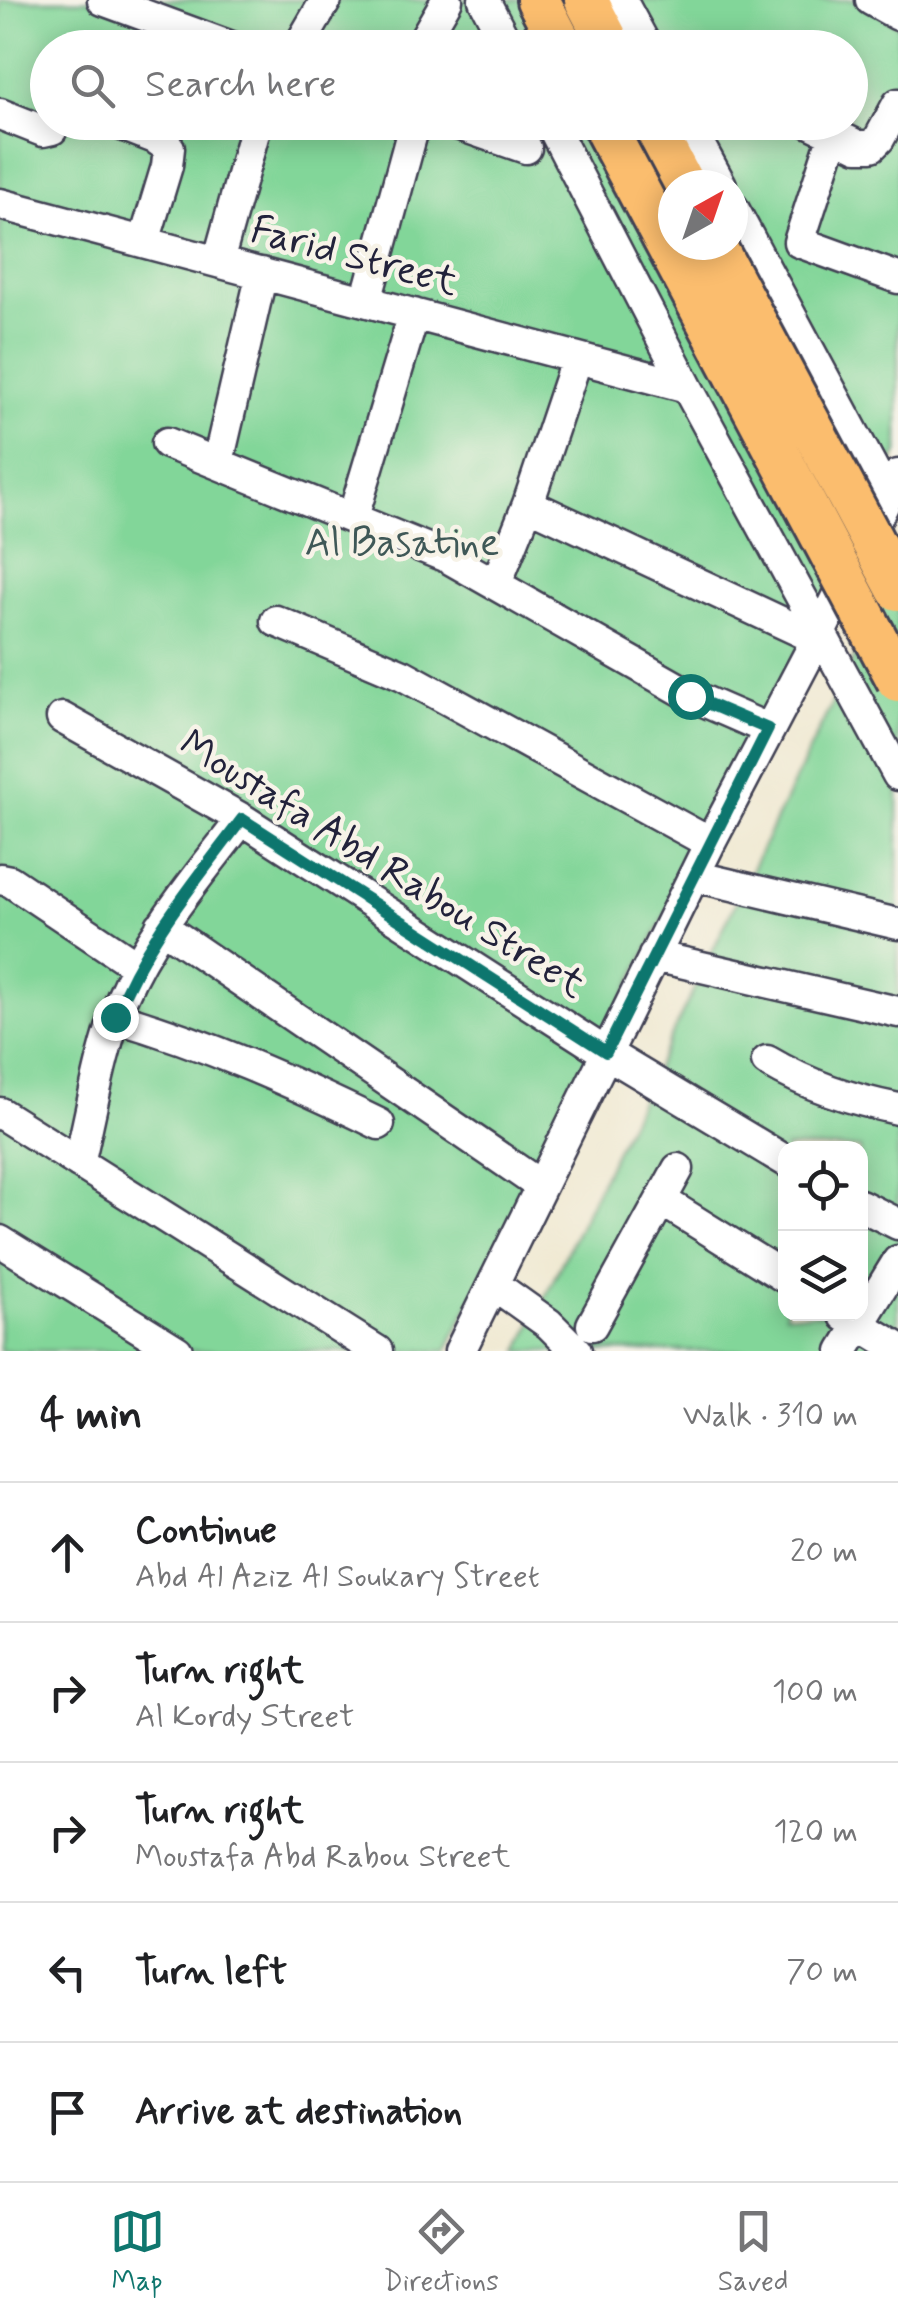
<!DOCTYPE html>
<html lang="en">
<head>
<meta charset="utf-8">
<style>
  :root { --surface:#fff; --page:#f6f6f6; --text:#202124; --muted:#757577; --line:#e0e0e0; --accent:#0f766e }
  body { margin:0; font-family:Mynerve,sans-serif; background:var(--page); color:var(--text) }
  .controls { position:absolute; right:30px; bottom:30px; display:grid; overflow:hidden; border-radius:20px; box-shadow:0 5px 25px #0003 }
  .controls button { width:90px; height:90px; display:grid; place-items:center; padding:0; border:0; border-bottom:2px solid var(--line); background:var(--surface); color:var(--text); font:50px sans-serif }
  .compass { position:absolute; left:658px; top:170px; width:90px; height:90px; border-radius:50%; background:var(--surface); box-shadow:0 5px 25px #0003; rotate:40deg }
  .stop { position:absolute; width:30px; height:30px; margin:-22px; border:8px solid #0f766e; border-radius:50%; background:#fff }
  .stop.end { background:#0f766e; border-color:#fff; box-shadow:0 2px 10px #0008 }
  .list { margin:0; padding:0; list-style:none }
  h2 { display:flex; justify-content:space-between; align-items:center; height:130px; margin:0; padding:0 40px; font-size:42px }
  h2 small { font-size:32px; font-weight:400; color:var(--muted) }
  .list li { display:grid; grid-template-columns:65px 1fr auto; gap:30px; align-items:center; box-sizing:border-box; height:140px; padding:0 40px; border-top:2px solid var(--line) }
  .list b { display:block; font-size:38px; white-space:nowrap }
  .list p { margin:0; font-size:32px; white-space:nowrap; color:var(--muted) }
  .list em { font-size:32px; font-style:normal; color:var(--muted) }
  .icon { flex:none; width:55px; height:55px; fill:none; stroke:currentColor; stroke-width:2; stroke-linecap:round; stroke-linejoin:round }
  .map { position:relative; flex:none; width:898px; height:1351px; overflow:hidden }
  .search { position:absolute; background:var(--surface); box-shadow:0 5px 25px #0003; left:30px; right:30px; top:30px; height:110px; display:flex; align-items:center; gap:25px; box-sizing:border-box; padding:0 35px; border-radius:55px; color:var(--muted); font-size:38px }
  .sheet { height:830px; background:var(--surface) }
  nav { display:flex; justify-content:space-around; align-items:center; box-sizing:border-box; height:140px; border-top:2px solid var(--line); background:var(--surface); font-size:28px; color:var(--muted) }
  nav a { display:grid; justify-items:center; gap:5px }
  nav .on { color:var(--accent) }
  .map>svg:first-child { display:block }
  .green { fill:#82d699; stroke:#527c6a; stroke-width:2.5; fill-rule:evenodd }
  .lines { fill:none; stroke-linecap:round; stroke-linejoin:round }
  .minor-casing { stroke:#414052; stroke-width:35 }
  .highway-casing { stroke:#414052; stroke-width:48 }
  .minor { stroke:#fff; stroke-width:30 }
  .highway { stroke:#fbbd6e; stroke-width:42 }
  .highway-bridge-casing { stroke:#414052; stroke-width:48; stroke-linecap:butt }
  .highway-bridge { stroke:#fbbd6e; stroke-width:42 }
  .route { stroke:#0f766e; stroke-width:12 }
  .labels { text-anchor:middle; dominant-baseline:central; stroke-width:9; stroke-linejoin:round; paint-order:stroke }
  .street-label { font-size:40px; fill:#22223b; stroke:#f7f3e8 }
  .park-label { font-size:40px; fill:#3f5857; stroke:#f7f3e8 }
</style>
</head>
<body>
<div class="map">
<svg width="898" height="1351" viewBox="0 0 898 1351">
  <rect width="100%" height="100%" fill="#f7f3e8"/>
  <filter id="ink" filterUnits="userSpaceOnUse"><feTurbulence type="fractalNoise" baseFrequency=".01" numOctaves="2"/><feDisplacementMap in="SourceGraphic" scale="20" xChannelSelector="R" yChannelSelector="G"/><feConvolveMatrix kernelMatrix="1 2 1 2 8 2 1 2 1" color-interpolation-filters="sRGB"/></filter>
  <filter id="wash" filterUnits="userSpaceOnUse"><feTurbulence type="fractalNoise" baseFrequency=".0048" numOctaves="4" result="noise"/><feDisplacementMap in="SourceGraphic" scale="40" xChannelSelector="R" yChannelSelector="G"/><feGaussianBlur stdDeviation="2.25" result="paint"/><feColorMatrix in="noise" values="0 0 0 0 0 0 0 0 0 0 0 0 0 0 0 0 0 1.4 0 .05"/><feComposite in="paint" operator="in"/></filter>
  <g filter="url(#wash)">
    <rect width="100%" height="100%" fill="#f0e9d2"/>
    <!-- green -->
    <path class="green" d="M0 0H854L898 25V452L446 1351H0ZM48 48H850V122H48ZM673 185H733V245H673Z
      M898 567V1351H519ZM786 1148H860V1314H786Z"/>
  </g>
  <g filter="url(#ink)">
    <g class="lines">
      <!-- minor casing -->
      <g class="minor-casing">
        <path id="minor" d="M103 0 234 48
          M484 0 509 48
          M621 0 647 48
          M871 0 898 15
          M298 48 326 0
          M419 48 447 0
          M0 114 43 131 52 129 55 122
          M114 122 155 138 169 148 167 166 144 242
          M451 122 526 148
          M550 122 687 387 898 775
          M687 122 721 185
          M809 122 858 146H872L879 139 898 104
          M834 134 799 242 898 278
          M0 204 687 387
          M733 208 888 497
          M218 262 257 122
          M366 301 415 122
          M167 443 447 557 690 695 768 729
          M218 462 262 273
          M528 504 817 639
          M353 517 414 314
          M496 584 528 504 577 358
          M276 621 403 675 710 843
          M62 718 242 819 606 1053 786 1161
          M694 876 898 924
          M0 879 10 881 137 966
          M161 926 541 1186
          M654 956 898 1012
          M115 1017C207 1044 293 1082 379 1124
          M767 1061C809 1086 850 1099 898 1109
          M0 1113 377 1351
          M79 1163C92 1109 101 1050 122 998 150 932 199 876 242 819
          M661 1200 786 1278
          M860 1205 898 1224
          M0 1241 177 1351
          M493 1284 549 1324 576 1351
          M845 1316 898 1348
          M592 1325 678 1169
          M460 1351 710 843 817 639 898 475
          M843 1351 898 1261"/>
      </g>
      <!-- highway casing -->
      <g class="highway-casing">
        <path id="highway" d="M538 0 563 48
          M586 0 611 48
          M650 122 683 185"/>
      </g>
      <!-- minor -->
      <use href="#minor" class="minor"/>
      <!-- highway -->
      <use href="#highway" class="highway"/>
      <!-- highway-bridge casing -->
      <g class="highway-bridge-casing">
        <path id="highway-bridge" d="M602 122 898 680
          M714 245 898 589"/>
      </g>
      <!-- highway-bridge -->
      <use href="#highway-bridge" class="highway-bridge"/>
    </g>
  </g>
  <g class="lines" filter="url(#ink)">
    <!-- route -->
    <path class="route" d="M115 1017C144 942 194 883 242 819L606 1052 768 729 690 696"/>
  </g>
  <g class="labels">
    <!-- street labels -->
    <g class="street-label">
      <text transform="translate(354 257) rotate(15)">Farid Street</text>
      <text transform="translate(382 865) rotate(32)">Moustafa Abd Rabou Street</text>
    </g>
    <!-- park labels -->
    <g class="park-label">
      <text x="402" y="544">Al Basatine</text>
    </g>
  </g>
</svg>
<div class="controls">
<button><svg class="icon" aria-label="locate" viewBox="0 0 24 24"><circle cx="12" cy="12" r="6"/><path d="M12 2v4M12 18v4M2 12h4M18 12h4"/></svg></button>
<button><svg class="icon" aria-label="layers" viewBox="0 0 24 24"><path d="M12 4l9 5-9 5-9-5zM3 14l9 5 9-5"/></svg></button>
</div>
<svg class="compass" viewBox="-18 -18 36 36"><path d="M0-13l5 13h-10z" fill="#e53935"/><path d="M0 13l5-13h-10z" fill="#757577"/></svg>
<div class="stop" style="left:690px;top:696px"></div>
<div class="stop end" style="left:115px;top:1017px"></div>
<div class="search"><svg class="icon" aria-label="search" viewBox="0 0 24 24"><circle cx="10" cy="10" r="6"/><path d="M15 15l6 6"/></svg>Search here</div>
</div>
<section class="sheet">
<h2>4 min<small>Walk · 310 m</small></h2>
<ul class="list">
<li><svg class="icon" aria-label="ahead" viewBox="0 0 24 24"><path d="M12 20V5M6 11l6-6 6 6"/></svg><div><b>Continue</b><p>Abd Al Aziz Al Soukary Street</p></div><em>20 m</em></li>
<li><svg class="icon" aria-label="right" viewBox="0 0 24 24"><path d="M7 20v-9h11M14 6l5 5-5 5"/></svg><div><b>Turn right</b><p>Al Kordy Street</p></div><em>100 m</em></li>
<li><svg class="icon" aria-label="right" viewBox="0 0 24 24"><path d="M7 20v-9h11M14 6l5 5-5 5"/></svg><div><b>Turn right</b><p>Moustafa Abd Rabou Street</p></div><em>120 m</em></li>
<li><svg class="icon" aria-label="left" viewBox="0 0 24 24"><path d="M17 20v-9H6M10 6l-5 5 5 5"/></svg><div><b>Turn left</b></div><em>70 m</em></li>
<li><svg class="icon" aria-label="arrive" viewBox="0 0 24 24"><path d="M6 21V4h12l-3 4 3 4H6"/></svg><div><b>Arrive at destination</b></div></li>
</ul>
</section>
<nav>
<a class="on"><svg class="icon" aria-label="map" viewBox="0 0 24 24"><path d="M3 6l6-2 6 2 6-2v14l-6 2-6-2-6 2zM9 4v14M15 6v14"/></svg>Map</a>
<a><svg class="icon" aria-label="directions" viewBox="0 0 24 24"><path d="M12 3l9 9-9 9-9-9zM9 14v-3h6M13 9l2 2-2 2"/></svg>Directions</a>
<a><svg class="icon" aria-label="saved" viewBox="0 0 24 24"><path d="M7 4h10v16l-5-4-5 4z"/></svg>Saved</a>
</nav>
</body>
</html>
